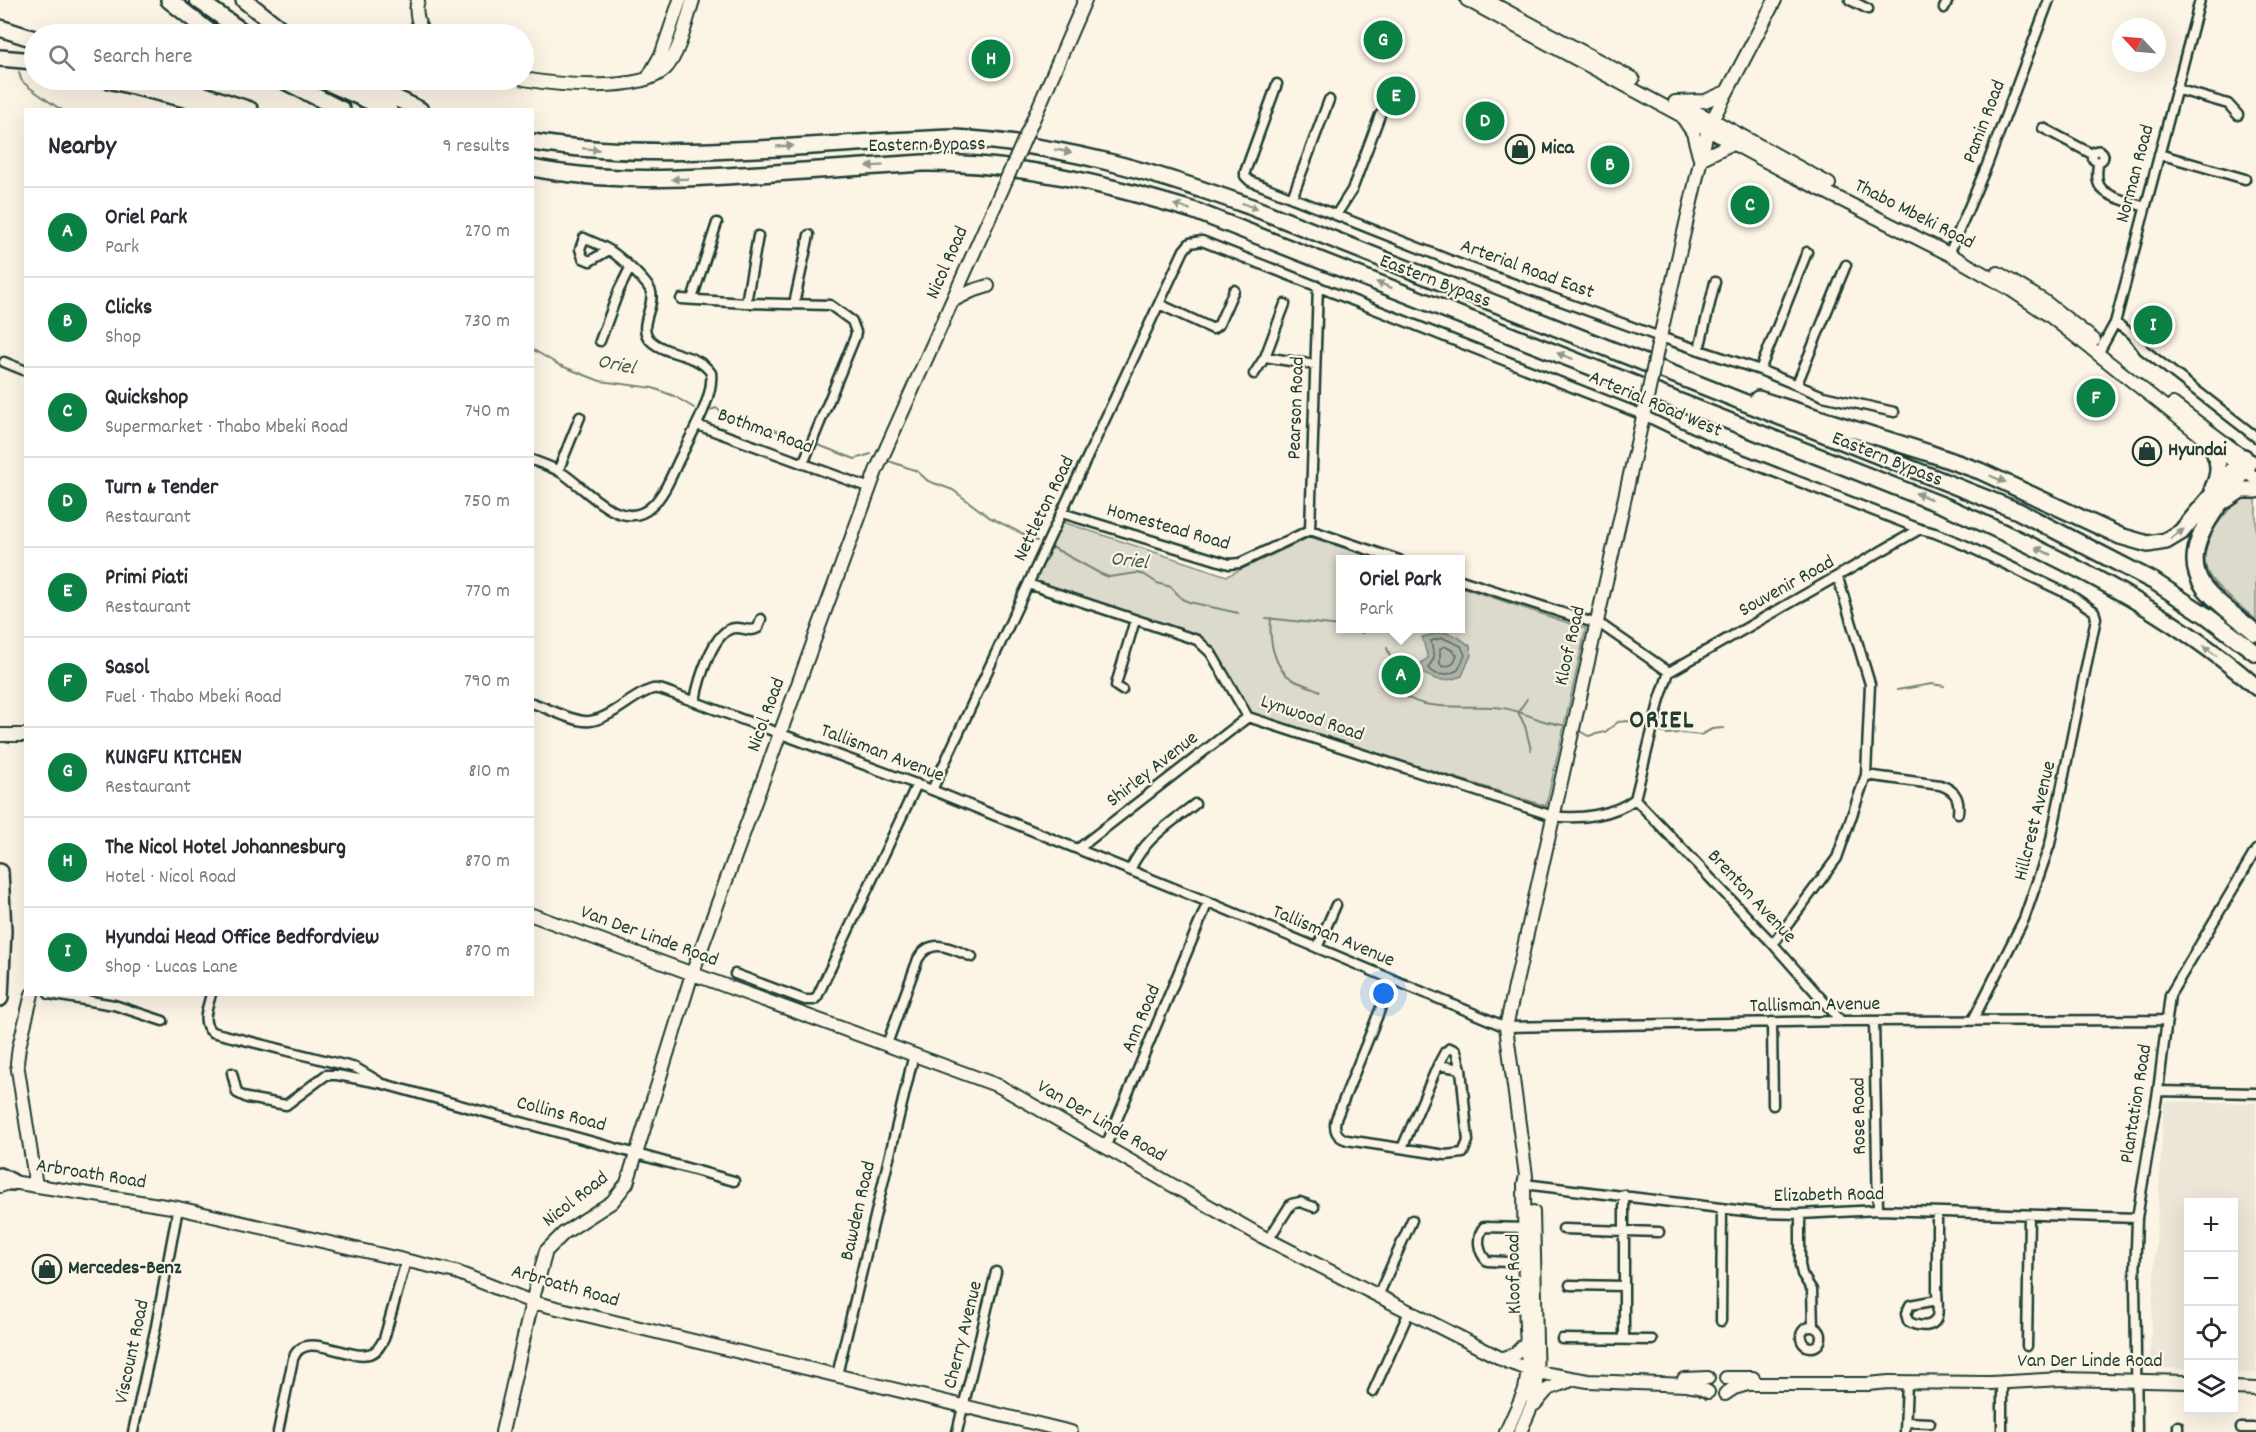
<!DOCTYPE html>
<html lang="en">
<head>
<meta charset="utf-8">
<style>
  :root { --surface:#fff; --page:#f2f2f3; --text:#2b2b33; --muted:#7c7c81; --line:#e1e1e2; --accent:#0b8043 }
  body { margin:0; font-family:Dekko,sans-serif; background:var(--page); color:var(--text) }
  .controls { position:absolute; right:18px; bottom:18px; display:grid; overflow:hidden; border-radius:0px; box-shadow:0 6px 24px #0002 }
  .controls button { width:54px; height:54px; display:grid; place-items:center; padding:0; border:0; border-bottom:2px solid var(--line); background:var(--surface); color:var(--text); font:30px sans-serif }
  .compass { position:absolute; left:2112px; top:18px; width:54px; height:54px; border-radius:50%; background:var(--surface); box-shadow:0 6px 24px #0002; rotate:296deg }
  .you { position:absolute; left:1384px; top:994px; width:21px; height:21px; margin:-15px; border:4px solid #fff; border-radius:50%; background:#1a73e8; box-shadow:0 0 0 9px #1a73e833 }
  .badge { display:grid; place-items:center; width:39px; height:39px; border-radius:50%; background:var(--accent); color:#fff; font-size:20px; font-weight:700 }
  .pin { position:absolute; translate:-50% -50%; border:3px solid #fff; box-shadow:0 2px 6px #0006 }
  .popup { position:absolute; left:1336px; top:555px; width:129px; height:78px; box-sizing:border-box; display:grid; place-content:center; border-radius:0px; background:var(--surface); filter:drop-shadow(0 2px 4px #0005); font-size:20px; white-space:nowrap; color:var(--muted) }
  .popup b { font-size:22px; color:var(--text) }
  .popup::after { content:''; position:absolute; left:50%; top:100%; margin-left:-12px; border:12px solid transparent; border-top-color:var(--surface) }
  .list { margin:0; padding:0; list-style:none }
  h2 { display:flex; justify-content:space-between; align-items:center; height:78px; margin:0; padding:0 24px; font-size:26px }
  h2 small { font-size:20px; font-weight:400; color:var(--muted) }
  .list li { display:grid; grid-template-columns:39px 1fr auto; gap:18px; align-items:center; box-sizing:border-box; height:90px; padding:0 24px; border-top:2px solid var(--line) }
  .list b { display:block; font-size:22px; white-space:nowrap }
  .list p { margin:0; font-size:20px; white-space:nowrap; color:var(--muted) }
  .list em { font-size:20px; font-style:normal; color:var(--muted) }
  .icon { flex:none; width:33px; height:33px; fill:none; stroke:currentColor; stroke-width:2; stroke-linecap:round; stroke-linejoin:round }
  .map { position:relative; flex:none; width:2256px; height:1432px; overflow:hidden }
  .search { position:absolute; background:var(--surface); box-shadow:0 6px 24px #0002; left:24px; top:24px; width:510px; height:66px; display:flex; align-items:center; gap:15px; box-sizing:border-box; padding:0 21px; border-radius:33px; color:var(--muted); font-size:22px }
  .panel { position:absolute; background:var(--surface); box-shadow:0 6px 24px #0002; left:24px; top:108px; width:510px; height:888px; border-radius:0px }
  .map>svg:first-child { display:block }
  .built { fill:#ece7d8 }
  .green { fill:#dcdacc; stroke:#7e8c80; stroke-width:1.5 }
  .water { fill:#aeb3a7; stroke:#758479; stroke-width:1.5 }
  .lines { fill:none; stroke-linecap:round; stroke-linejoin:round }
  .shore { stroke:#586c62; stroke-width:1.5 }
  .stream { stroke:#758479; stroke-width:2 }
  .street-casing { stroke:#1f3d34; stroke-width:13 }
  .secondary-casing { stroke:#1f3d34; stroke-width:16 }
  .highway-casing { stroke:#1f3d34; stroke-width:20 }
  .street { stroke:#fcf5e5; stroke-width:8 }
  .secondary { stroke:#fcf5e5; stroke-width:12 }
  .highway { stroke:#fcf5e5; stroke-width:15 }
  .secondary-bridge-casing { stroke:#1f3d34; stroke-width:16; stroke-linecap:butt }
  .secondary-bridge { stroke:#fcf5e5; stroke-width:12 }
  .oneway { fill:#8e998c }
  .labels { text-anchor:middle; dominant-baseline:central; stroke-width:4.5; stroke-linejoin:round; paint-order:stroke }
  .street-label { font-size:20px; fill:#1f3d34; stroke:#fcf5e5 }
  .poi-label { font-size:20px; font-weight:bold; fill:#1f3d34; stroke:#fcf5e5; text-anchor:start }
  .water-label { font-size:21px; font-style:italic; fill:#435a51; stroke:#fcf5e5 }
  .district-label { font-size:26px; font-weight:bold; letter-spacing:1.5px; fill:#1f3d34; stroke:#fcf5e5 }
</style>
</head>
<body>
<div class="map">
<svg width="2256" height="1432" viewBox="0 0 2256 1432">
  <rect width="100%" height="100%" fill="#fcf5e5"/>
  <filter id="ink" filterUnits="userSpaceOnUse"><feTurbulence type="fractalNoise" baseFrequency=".0167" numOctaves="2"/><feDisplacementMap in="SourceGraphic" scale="12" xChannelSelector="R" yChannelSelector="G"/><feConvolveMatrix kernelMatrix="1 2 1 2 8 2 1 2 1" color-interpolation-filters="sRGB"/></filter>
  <g filter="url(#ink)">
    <!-- built -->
    <path class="built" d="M2164 1101 2256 1103V1373L2234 1372V1202H2188V1369L2149 1367Z"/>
    <!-- green -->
    <path class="green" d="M2243 495H2256V620C2245 610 2215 587 2209 575 2194 545 2223 515 2243 495Z
      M1063 522 1227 576 1310 537 1377 559 1341 560V628H1461V587L1586 629 1546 806 1250 713 1202 637 1031 582Z"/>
    <!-- water -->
    <path class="water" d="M1444 632 1458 637 1470 646 1471 655 1462 676C1442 683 1437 681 1419 671L1422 662 1428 658 1422 637Z"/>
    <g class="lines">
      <!-- shore -->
      <path class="shore" d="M1443 638 1461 646 1465 655 1458 670C1448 675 1436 678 1428 668L1434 658 1431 641Z
        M1444 646 1452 650 1457 655 1453 664 1443 667 1440 664V649Z"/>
      <!-- stream -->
      <path class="stream" d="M19 72C20 75 20 78 22 81 25 85 58 108 62 110
        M532 349 559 365 600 381 653 388 674 396 694 408
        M706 412 716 408 729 418 759 424 805 442
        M818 445 855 459 871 454
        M889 461 917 471 928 481 953 490 989 517 1037 541
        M1052 547 1101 574 1109 577 1137 573 1145 575 1157 583 1171 587 1182 599 1189 602 1238 613
        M1266 618 1341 626
        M1271 618C1269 639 1273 668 1293 680 1301 684 1312 687 1320 691
        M1350 628 1363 633
        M1387 648C1393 661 1391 676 1398 688 1416 716 1477 703 1503 708 1516 710 1527 715 1538 719 1548 723 1560 724 1570 727
        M1897 690 1932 684 1944 686
        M1527 699 1518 712 1525 726 1531 750
        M1578 730 1588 736 1605 732 1618 722 1628 721 1647 727
        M1658 731 1667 734 1678 733
        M1681 733 1701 735 1712 729 1723 728"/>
      <!-- street casing -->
      <g class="street-casing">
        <path id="street" d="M1850 0 1868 9
          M1944 8 1948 0
          M1277 84 1245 172V176L1250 181 1457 263 1660 337 1760 370 1823 396 1894 412
          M2176 89 2228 104 2238 115
          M2043 128 2092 154
          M2092.5 156a5.5 5.5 0 1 1 11 0a5.5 5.5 0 1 1-11 0Z
          M2159 154 2245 179
          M2098 162C2098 168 2096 175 2098 182 2101 197 2132 202 2145 207
          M1292 198 1329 100
          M1336 215 1352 190 1380 115
          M1949 254 1987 165 2049 0
          M681 299 746 303 830 305 852 321 856 332 855 337 803 464
          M692 299 717 223
          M746 303 758 236
          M794 304 809 235
          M1159 304 1213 329 1219 324 1234 290
          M2115 323 2132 334 2144 350 2256 437
          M600 341 619 290 630 268
          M1699 350 1715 282
          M2098 354 2115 323 2200 0
          M1265 357 1315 365
          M4 362 26 371
          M1760 370 1807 252
          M1254 374 1265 357 1285 304
          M1797 384 1846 265
          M697 425 870 488
          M532 460C542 464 553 467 562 473 586 488 622 535 652 506 666 493 673 471 682 454 692 433 714 397 711 373 698 353 667 356 651 341 636 327 655 308 651 292 648 282 619 256 609 250 601 245 592 242 584 238L580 249 583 258 590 261 609 250
          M558 471 580 417
          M1062 513 1229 564 1240 563 1310 530 1399 560
          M1310 530 1318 286
          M1028 584 1197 640 1211 653 1248 717 1553 816C1579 820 1614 815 1635 799L1660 699 1669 672 1603 626 1461 580
          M1669 672 1920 529
          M1122 690 1116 686 1117 681 1135 620
          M695 701C698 683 713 629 735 628 744 627 749 633 758 628L761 619
          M532 703C548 708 575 723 590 721 611 719 635 693 653 689 659 688 665 691 671 693L932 790 1208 902 1506 1027 1841 1021 2166 1020
          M1866 775 1940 785C1955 790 1960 798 1958 813
          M932 790 1184 250 1190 243 1202 241 1643 415 1708 446 1920 529 1935 533 1967 546 2070 595 2094 611 2096 618 2050 844 2024 919 1973 1020
          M1635 799 1773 944 1841 1021
          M1078 849 1248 717
          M1130 870C1145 838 1168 825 1195 804
          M1773 944 1837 858 1866 775 1870 684 1838 578
          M1317 948 1336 905
          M735 974 805 1000H814L817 997 917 784
          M1392 980 1336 1119C1333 1130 1337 1137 1347 1140L1446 1155 1463 1153 1468 1141 1461 1069 1456 1051 1450 1048 1445 1052 1438 1065 1402 1148
          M49 994 114 1005 163 1021
          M211 994C208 1007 200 1023 212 1032L356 1068 378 1081
          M1874 1021 1878 1210
          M1772 1022 1773 1105
          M887 1044 918 959C931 936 952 949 972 957
          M1438 1065 1461 1069
          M232 1073 237 1093 247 1098 286 1105 326 1075H337L380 1083 734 1181
          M2158 1091 2256 1093
          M1105 1148 1208 902
          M1524 1184 1761 1213 1800 1214 1878 1210 2137 1218
          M1937 1213C1937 1238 1937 1263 1937 1289 1937 1297 1939 1309 1937 1317 1933 1330 1915 1326 1908 1321L1906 1314 1910 1305 1937 1300
          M1800 1214V1265L1802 1274 1812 1290 1813 1327
          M1527 1228 1484 1227C1476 1237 1478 1252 1487 1261L1528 1263
          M1563 1229 1659 1232
          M1268 1240 1291 1204 1300 1202 1314 1207
          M1570 1285 1624 1286
          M1378 1296 1412 1220
          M1721 1321 1722 1208
          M1801 1337a10 10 0 1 1 20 0a10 10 0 1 1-20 0Z
          M1562 1339 1652 1340
          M1624 1339V1195
          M2027 1346 2029 1215
          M837 1375 914 1054
          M1373 1392 1409 1312
          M1906 1422 1930 1423
          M2178 1426V1432
          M2241 1428H2256
          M133 1432 156 1326 178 1208
          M278 1432 293 1359C304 1327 350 1363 372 1353 378 1351 381 1344 384 1339L406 1261
          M957 1432 996 1272
          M1905 1432 1907 1382
          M2002 1432V1381
          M2137 1432 2135 1279 2137 1218 2158 1091 2170 995 2256 850"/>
      </g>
      <!-- secondary casing -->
      <g class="secondary-casing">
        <path id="secondary" d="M418 0C414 10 419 25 423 34
          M1467 0 1786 172 1949 254 2010 289 2050 316 2256 479
          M1486 0 1633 79
          M649 76 662 53 680 0
          M524 79C556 85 640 93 665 69 679 55 687 19 693 0
          M1675 102 1705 101 1726 92
          M1040 104 1085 0
          M1682 106 1711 119 1829 184
          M1681 115 1693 133 1699 156
          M1700 159 1729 145 1737 144
          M1998 273 2044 301 2094 340
          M952 301 972 291 988 286
          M1657 350 1708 128 1775 0
          M2173 404 2250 462
          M0 735H26
          M532 915 999 1086 1263 1237 1508 1362 1537 1372 1588 1381 1686 1385 1698 1387 1708 1392
          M32 994 19 1047 17 1063 36 1186
          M0 1186 12 1182 178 1208 456 1272 532 1302 1071 1432
          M1501 1359 1515 1354 1527 1342
          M1726 1378H1753
          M1684 1379 1708 1378
          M2234 1388 2256 1389
          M1725 1394 1734 1388 1748 1384H1868L1889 1382 1991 1383 2062 1379 2188 1382
          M1535 1404 1548 1389 1572 1380
          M502 1432 532 1302 546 1251 564 1233 612 1202 627 1183 692 974 876 471 996 203
          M1506 1432 1525 1390 1528 1370 1525 1305 1524 1184 1526 1176 1506 1027 1647 399
          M1520 1432 1532 1405 1537 1384 1533 1212"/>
      </g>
      <!-- highway casing -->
      <g class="highway-casing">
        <path id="highway" d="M169 0 212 34
          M198 0 246 34
          M244 0 287 34
          M0 28 34 39
          M0 58 34 61
          M109 80 229 110
          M158 80 250 110
          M283 80 342 110
          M322 80 389 110
          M359 80 420 110
          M532 142C670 164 817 142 956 138 1060 144 1152 171 1249 206L2018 511 2155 582 2207 616 2256 653
          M532 168C608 183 683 179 759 174 814 170 868 167 923 163 1017 162 1106 184 1195 211L1952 509C2059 557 2168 609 2256 687
          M1758 399 1929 453 1980 471 2120 536 2148 544 2166 541 2181 532 2244 457
          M2211 444C2219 462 2221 471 2213 488
          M2250 462C2230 496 2173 545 2204 587 2216 603 2240 619 2256 633
          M2226 500 2241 490H2256
          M0 872 3 930 0 998
          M0 1176 12 1182"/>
      </g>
      <!-- street -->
      <use href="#street" class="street"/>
      <!-- secondary -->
      <use href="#secondary" class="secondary"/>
      <!-- highway -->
      <use href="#highway" class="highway"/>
      <!-- secondary-bridge casing -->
      <g class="secondary-bridge-casing">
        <path id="secondary-bridge" d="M996 203 1040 104
          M1647 399 1657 350"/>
      </g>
      <!-- secondary-bridge -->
      <use href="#secondary-bridge" class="secondary-bridge"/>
    </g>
    <!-- one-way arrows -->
    <defs><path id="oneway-solid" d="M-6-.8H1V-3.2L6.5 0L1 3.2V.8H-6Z" transform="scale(1.5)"/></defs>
    <g class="oneway">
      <use href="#oneway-solid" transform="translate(785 146) rotate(-3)"/>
      <use href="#oneway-solid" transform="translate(591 149) rotate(4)"/>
      <use href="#oneway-solid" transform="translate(1063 151) rotate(10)"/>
      <use href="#oneway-solid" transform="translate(875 166) rotate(176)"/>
      <use href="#oneway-solid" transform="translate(680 179) rotate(179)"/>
      <use href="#oneway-solid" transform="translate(1250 206) rotate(21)"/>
      <use href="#oneway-solid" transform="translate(1182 207) rotate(-163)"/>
      <use href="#oneway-solid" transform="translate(1384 285) rotate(-159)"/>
      <use href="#oneway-solid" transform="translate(1565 356) rotate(-159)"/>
      <use href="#oneway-solid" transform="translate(1998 479) rotate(23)"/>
      <use href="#oneway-solid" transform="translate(1923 496) rotate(-158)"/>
      <use href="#oneway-solid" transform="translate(2177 534) rotate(-35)"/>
      <use href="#oneway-solid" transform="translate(2043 551) rotate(-154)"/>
      <use href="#oneway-solid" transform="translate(2210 651) rotate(-143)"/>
    </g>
  </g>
  <!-- icons -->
  <defs>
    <g id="shop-ring" transform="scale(1.5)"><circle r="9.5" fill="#fcf5e5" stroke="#1f3d34" stroke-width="1.5"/><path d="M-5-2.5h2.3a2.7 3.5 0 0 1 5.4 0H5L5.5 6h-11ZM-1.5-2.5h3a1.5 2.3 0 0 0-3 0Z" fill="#1f3d34"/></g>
  </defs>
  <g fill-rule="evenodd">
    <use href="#shop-ring" x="1520" y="149"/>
    <use href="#shop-ring" x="2147" y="451"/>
    <use href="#shop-ring" x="47" y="1269"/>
  </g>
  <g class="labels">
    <!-- street labels -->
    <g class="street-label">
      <text transform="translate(1985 122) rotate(-69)">Pamin Road</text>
      <text transform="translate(927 146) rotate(-1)">Eastern Bypass</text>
      <text transform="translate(2136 174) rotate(-75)">Norman Road</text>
      <text transform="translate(1914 215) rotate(27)">Thabo Mbeki Road</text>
      <text transform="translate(948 263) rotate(-66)">Nicol Road</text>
      <text transform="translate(1527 270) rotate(20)">Arterial Road East</text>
      <text transform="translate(1435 282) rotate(21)">Eastern Bypass</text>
      <text transform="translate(1655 405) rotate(23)">Arterial Road West</text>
      <text transform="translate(1297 408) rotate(-88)">Pearson Road</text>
      <text transform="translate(765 432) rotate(20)">Bothma Road</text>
      <text transform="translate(1887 460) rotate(22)">Eastern Bypass</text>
      <text transform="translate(1045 509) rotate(-64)">Nettleton Road</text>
      <text transform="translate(1168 528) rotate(16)">Homestead Road</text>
      <text transform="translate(1787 587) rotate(-29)">Souvenir Road</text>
      <text transform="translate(1571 646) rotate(-77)">Kloof Road</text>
      <text transform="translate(767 715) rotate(-70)">Nicol Road</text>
      <text transform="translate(1312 719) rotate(19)">Lynwood Road</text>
      <text transform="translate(882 754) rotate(21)">Tallisman Avenue</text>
      <text transform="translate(1153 770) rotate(-38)">Shirley Avenue</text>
      <text transform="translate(2036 821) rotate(-76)">Hillcrest Avenue</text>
      <text transform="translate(1751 897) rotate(47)">Brenton Avenue</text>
      <text transform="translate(649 937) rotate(20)">Van Der Linde Road</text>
      <text transform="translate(1333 937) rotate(23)">Tallisman Avenue</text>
      <text transform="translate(1815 1006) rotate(-1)">Tallisman Avenue</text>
      <text transform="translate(1142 1019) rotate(-67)">Ann Road</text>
      <text transform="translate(2137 1104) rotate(-81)">Plantation Road</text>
      <text transform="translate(561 1115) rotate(15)">Collins Road</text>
      <text transform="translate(1860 1116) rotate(-91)">Rose Road</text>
      <text transform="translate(1101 1122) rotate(30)">Van Der Linde Road</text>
      <text transform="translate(91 1175) rotate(9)">Arbroath Road</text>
      <text transform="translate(1829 1196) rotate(-1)">Elizabeth Road</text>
      <text transform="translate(576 1200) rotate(-38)">Nicol Road</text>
      <text transform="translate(859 1211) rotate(-77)">Bawden Road</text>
      <text transform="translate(1515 1274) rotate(-91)">Kloof Road</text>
      <text transform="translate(565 1287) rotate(16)">Arbroath Road</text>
      <text transform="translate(964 1335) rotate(-76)">Cherry Avenue</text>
      <text transform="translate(133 1352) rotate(-78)">Viscount Road</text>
      <text x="2090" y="1362">Van Der Linde Road</text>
    </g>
    <!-- poi labels -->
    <g class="poi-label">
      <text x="1541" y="149">Mica</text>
      <text x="2168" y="451">Hyundai</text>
      <text x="68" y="1269">Mercedes-Benz</text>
    </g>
    <!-- water labels -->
    <g class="water-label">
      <text transform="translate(616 366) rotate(12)">Oriel</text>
      <text transform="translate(1129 562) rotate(7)">Oriel</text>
    </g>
    <!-- district labels -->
    <g class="district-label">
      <text x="1662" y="721">ORIEL</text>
    </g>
  </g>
</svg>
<div class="controls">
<button>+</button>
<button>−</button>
<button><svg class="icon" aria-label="locate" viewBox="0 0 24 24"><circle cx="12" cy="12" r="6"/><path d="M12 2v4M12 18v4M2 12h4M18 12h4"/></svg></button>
<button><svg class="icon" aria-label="layers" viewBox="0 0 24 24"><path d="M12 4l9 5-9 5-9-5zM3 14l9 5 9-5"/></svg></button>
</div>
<svg class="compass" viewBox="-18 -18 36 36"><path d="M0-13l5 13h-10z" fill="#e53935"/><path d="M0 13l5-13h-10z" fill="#7c7c81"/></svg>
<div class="you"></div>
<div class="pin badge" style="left:1401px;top:675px">A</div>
<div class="popup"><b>Oriel Park</b>Park</div>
<div class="pin badge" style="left:1610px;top:165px">B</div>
<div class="pin badge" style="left:1750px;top:205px">C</div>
<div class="pin badge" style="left:1485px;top:121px">D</div>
<div class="pin badge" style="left:1396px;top:96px">E</div>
<div class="pin badge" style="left:2096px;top:398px">F</div>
<div class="pin badge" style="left:1383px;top:40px">G</div>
<div class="pin badge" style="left:991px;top:59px">H</div>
<div class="pin badge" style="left:2153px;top:325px">I</div>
<div class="search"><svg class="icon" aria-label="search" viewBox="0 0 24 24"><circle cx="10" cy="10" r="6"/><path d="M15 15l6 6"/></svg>Search here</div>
<section class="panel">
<h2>Nearby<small>9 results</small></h2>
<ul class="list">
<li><span class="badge">A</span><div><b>Oriel Park</b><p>Park</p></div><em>270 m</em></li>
<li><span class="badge">B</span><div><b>Clicks</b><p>Shop</p></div><em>730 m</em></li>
<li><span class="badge">C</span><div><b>Quickshop</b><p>Supermarket · Thabo Mbeki Road</p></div><em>740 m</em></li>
<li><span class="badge">D</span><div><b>Turn &amp; Tender</b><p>Restaurant</p></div><em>750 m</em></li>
<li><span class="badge">E</span><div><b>Primi Piati</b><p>Restaurant</p></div><em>770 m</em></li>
<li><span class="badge">F</span><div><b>Sasol</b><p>Fuel · Thabo Mbeki Road</p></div><em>790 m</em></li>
<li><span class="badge">G</span><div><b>KUNGFU KITCHEN</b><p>Restaurant</p></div><em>810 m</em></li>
<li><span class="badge">H</span><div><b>The Nicol Hotel Johannesburg</b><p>Hotel · Nicol Road</p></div><em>870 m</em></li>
<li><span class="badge">I</span><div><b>Hyundai Head Office Bedfordview</b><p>Shop · Lucas Lane</p></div><em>870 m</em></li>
</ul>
</section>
</div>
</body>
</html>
